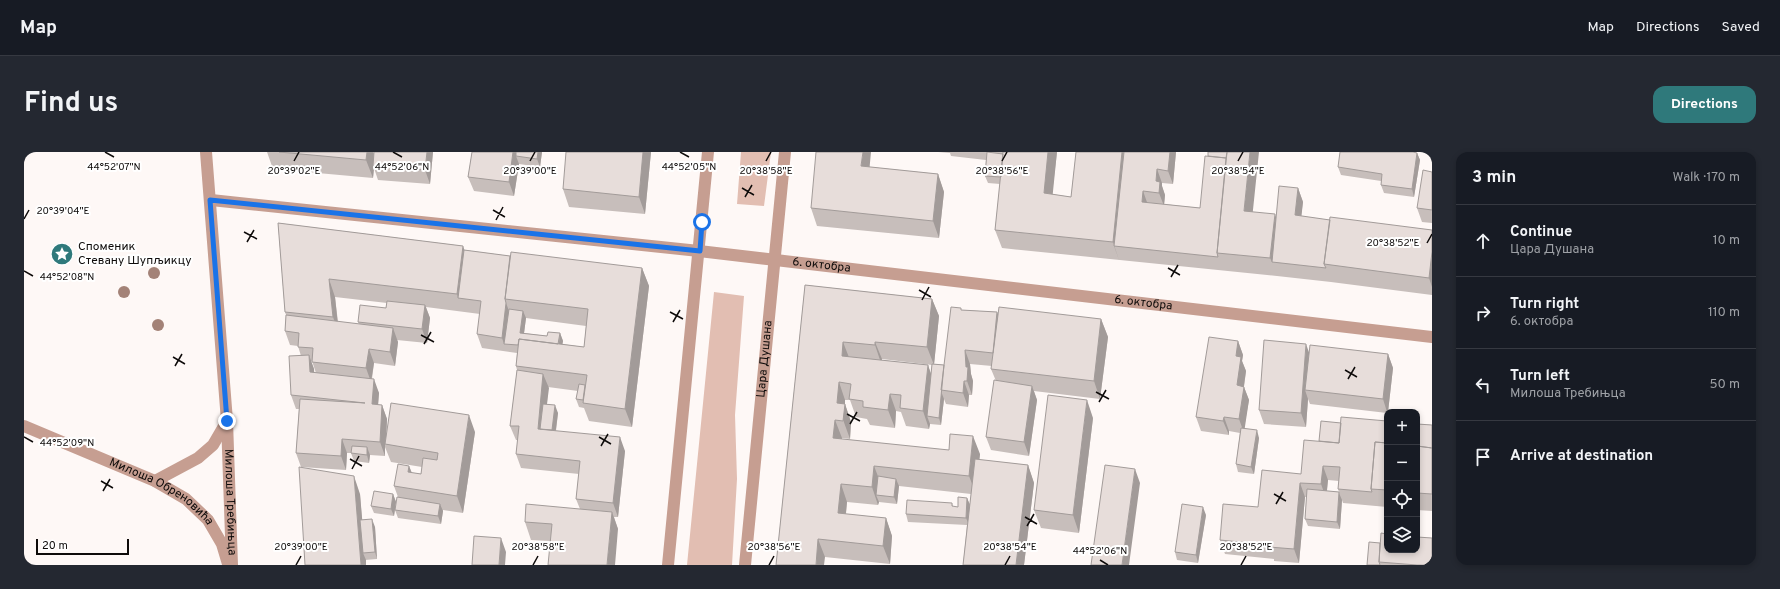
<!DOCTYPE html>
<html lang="en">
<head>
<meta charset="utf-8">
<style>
  :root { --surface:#171b24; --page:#242831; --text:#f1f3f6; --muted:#9ea1a6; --line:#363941; --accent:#2f797b }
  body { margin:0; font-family:Overpass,sans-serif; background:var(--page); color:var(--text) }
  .controls { position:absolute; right:12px; bottom:12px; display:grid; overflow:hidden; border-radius:8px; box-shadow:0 2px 6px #0003 }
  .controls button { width:36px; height:36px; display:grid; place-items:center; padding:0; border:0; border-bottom:1px solid var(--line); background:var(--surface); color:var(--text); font:20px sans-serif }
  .scale { position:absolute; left:12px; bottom:10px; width:93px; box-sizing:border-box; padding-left:4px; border:2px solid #0e0b0a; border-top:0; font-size:11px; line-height:14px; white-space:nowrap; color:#0e0b0a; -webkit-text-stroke:3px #fff; paint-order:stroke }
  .stop { position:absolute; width:12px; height:12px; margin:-9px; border:3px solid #1a73e8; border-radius:50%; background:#fff }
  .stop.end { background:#1a73e8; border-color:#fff; box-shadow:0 1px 4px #0008 }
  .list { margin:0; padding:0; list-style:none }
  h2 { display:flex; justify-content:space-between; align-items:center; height:52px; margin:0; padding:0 16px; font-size:17px }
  h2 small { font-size:13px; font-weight:400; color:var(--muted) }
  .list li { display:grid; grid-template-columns:26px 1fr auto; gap:12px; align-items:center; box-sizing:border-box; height:72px; padding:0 16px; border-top:1px solid var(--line) }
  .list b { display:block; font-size:15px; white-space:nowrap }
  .list p { margin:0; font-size:13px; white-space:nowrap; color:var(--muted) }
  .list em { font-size:13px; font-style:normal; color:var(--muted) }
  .icon { flex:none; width:22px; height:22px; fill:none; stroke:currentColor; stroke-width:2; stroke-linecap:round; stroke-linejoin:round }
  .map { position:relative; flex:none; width:1408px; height:413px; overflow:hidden; border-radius:12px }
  header { display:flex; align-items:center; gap:24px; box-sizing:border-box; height:56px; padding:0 20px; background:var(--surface); border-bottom:1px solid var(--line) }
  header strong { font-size:19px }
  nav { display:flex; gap:22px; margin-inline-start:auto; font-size:14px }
  .intro { display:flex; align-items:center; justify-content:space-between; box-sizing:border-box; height:96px; padding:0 24px }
  h1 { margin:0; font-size:28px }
  .button { padding:10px 18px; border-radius:12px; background:var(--accent); color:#fff; font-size:14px; font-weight:700 }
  main { display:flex; gap:24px; padding:0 24px }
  aside { flex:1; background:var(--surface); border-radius:12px; box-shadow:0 2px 6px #0003 }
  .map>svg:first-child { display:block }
  .green { fill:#e2beb2 }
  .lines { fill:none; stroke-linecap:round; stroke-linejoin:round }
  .minor { stroke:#c69e91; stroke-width:12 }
  .tree { fill:#a38277 }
  .wall { fill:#c7bebb; fill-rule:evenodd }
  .shaded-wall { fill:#a29b99 }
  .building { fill:#e7ddda; stroke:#a29b99 }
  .route { stroke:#1a73e8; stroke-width:5 }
  .ticks { fill:none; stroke:#0e0b0a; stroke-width:1.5 }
  .labels { text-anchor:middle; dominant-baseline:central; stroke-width:4; stroke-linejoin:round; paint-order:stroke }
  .poi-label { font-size:12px; fill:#0e0b0a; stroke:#fff; text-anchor:start }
  .street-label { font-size:12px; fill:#0e0b0a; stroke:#fff }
  .ticks-label { font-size:10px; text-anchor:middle; fill:#0e0b0a; stroke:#fff; stroke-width:4; stroke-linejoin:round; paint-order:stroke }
</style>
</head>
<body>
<header>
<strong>Map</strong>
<nav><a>Map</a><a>Directions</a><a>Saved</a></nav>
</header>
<div class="intro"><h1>Find us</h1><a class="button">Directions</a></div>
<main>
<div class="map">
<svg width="1408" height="413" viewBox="0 0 1408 413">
  <rect width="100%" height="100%" fill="#fef8f6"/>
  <!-- green -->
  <path class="green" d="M717 0H747L740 54 713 52Z
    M690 140 720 144 711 263 713 327 708 413H663Z"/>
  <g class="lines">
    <!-- minor -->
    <g class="minor">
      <path id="s1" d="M182 0 203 269 208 413"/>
      <path id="s2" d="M187 48 675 99 1408 185"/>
      <path id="s3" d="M0 274 131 329 162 347 184 368 198 392 204 412"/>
      <path d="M131 329 174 306 189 293 203 269"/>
      <path d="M644 413 684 0"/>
      <path id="s4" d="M721 413 761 0"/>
    </g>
  </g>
  <!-- trees -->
  <g class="tree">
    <circle cx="130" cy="121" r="6"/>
    <circle cx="100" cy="140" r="6"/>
    <circle cx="134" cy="173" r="6"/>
  </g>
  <!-- wall -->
  <path class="wall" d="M243 0H409L406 32 354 28 350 16 349 26 249 17Z
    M448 0H518L516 15 495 12 490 44 450 39 444 25Z
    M627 0 621 62 545 55 539 37Z
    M914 0H1033L1028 42 1047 45 1052 0H1152L1149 32 1138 31V34L1141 43 1140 52 1176 56 1229 60 1252 66 1274 36 1279 50 1277 64 1306 68 1408 78V143L1307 130 1253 124 978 96 971 78 976 32 964 31 961 24 962 8 927 4 926 1Z
    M1393 1 1396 8 1390 45 1360 41 1357 33V29L1317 23 1314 15Z
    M846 15 914 22 920 40 915 86 793 74 787 56Z
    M1408 20V71L1398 70 1393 56Z
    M254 71 439 94 440 98 486 104 618 116 625 134 608 275 565 269 560 256 555 255 552 247 554 239 524 235 523 252 534 261 532 279 601 299 594 365H590L594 377 526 389 507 388 501 370 556 357 552 347 555 322 497 316 492 302 494 288H492L486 274 493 218 492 214 493 201 458 196 453 182 456 162 402 155 406 166 403 191 373 188 374 190 371 214 350 211 348 227 355 241 354 253H358L363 267 362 281 451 280 439 361 419 358V359L417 372 374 366 371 358 374 345 370 334 385 314 388 321 397 322 398 315 367 310 361 295V304L346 303 345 311 330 309 327 301H323L322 318 277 315 272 301 275 257H272L267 243 277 204 274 194 266 193 261 179 262 163 261 160ZM311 145 363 151 362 156 334 170 335 172 314 170ZM502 166 562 174 560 195 538 192 539 189 536 181 523 184 500 181ZM287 209H288L292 221H290V217Z
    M781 133 908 147 915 164 910 212 920 213 938 158 973 160 974 162 1077 167 1084 185 1076 247 1010 239 1013 248 1005 304 967 298 962 285 972 229 967 217 968 214 946 212 947 222 949 229 948 243H945L944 255 922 252 920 247 917 273 906 272 905 277 882 274 877 260 872 259 871 276 846 273 843 267 832 265 826 248H821V252L827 270 826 287 818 286V287L956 302 955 308 1004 313 1010 331 1000 413H939L943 373 884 370 882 362 928 351 929 355H934L943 346 946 353 947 342 875 334 873 352 855 350 854 353 823 350 822 362 862 366 868 384 866 412 801 405 752 413ZM858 207 908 213 907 222 904 213 858 208Z
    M1214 189 1219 203 1218 209 1222 219 1220 235 1225 248 1220 276 1235 286 1230 322 1214 320 1212 312 1216 281 1205 279V283L1177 279 1172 265Z
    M1285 200 1364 202 1369 216 1364 260H1363V261L1286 252 1284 247 1282 275 1240 272 1235 258Z
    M1069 266 1055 381 1017 376 1010 358Z
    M1363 269V355L1319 351 1318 348 1316 377 1284 374 1281 367 1283 345H1281L1275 411 1250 409V407L1201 402 1196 388 1234 355 1277 322 1295 289 1317 271ZM1304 328 1315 329 1314 337 1315 340 1303 339Z
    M1393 272 1408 273V359L1393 358Z
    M336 342 338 368 351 375 353 407 281 413Z
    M369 342 372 350 370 364 350 361 347 354Z
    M1182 363 1174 411 1153 408 1151 400Z
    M1356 391 1408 413H1343Z"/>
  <!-- shaded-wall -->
  <path class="shaded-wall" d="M343 0H349L351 5 349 14 350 16 349 26 342 8Z
    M403 0H409L406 32 401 18Z
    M489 0H496L492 4 495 12 490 44 485 30Z
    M514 0H518L516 15 513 7Z
    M619 0H627L621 62 615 45Z
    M839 0H847L844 32 837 14Z
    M1024 0H1033L1027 59 1020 41Z
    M1098 0H1106L1090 94 1095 108 1089 90Z
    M1146 0H1152L1149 32 1144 19Z
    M1226 0H1235L1227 77 1220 59Z
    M1393 1 1396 8 1390 45 1388 37Z
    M1133 17 1138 31V34L1141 43 1140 54 1135 41 1132 29Z
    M914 22 920 40 915 86 909 69Z
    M1274 36 1279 50 1276 77 1271 63Z
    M1119 39 1124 53 1118 50Z
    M1251 62 1257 80 1248 110 1246 106Z
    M439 94 445 111 434 146 433 142Z
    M1408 100V135L1405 126Z
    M618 116 625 134 608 275 601 257Z
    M305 127 311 145 315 183 309 165Z
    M908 147 915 164 910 213 903 195Z
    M482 151 487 164 480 192 478 186Z
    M401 153 406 166 403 191 398 177Z
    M499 159 502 166 499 189 496 181Z
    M973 160 978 174 974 215 969 201Z
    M1077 167 1084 185 1076 247 1070 229Z
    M369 176 374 190 371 214 366 200Z
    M536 181 539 189 536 208 534 200Z
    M1214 189 1219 203 1218 209 1222 219 1218 247 1213 233 1212 204Z
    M819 190 826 208 818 204Z
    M851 190 858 207 857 211 851 193Z
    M1282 192 1287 206 1281 238 1284 247 1282 275 1277 261Z
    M345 197 350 211 347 230 342 216Z
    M941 198 946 212 947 222 949 229 948 243 943 229 942 215Z
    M1364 202 1369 216 1364 260H1363L1359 247Z
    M285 203 290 217 291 234 286 220Z
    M904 213 910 231 903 264 906 272 905 277 899 259Z
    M519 222 525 236 519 283 514 277Z
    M350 227 355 241 353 266 348 252Z
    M940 229 945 243 944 255 939 241Z
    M815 230 821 248V252L827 270 826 287 813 251Z
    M1008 234 1013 248 1005 304 1000 290Z
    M1220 235 1225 248 1220 281 1215 267Z
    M917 239 920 247 917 273 915 266Z
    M866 242 872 259 871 276 864 258Z
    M1063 248 1069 266 1055 381 1049 363Z
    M358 253 363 267 362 292H361V304L356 290Z
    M531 253 534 261 530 292 527 284Z
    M445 263 451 280 439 361 433 344Z
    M1200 265 1205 279V283L1199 269Z
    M811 268 818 286 815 304 809 286Z
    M1233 278 1235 286 1230 322 1227 315Z
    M949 284 956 302 952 342 945 324Z
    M596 285 601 299 594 365 589 351Z
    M318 287 323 301 322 318 317 304Z
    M343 295 346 303 345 311 343 303Z
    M1004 313 1010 331 1000 413H992Z
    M385 314 392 332 384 320Z
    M850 314 857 332 852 343 855 350 854 353 848 335Z
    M1299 314 1304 328 1302 346 1297 332Z
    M1111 317 1116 331 1105 413H1098Z
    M330 324 336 342 341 400 339 401 342 408V413H337Z
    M872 327 875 334 873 352 870 345Z
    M1276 331 1281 345 1275 411 1270 397Z
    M817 332 823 350 820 379 814 361Z
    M1315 341 1318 348 1316 377 1313 370Z
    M369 342 372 350 370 364 367 357Z
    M943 346 946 353 945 373 942 366Z
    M416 352 419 359 417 372 414 364Z
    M1179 355 1182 363 1174 411 1172 403Z
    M588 360 594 377 591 413H583Z
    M862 366 868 384 866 412 859 394Z
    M348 367 351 375 353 407 351 400Z
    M477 386 482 400 481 413H475Z
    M794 387 801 405 800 413H792Z"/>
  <!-- building -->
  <path class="building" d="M255 0H343L342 8Z
    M350 0H403L401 18 349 14Z
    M448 0H489L485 30 444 25Z
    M492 0H514L513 7 492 4Z
    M542 0H619L615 45 539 37Z
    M792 0H839L837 14 914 22 909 69 787 56Z
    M963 0 979 2 977 25 961 24Z
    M979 0H1024L1020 41 1047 45 1052 0H1098L1089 90 971 78Z
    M1100 0H1146L1144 19 1133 17 1132 29 1136 30 1135 41 1119 39 1118 50 1176 56 1181 4 1202 6 1193 101 1194 105 1090 94Z
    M1184 0H1203L1202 6 1184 4Z
    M1203 0H1226L1220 59 1251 62 1246 106 1193 101Z
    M1316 0H1389L1393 1 1388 37 1357 33 1358 22 1314 15Z
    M1399 18 1408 20V58L1393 56Z
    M1255 34 1274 36 1271 63 1306 68 1300 112 1302 116 1248 110Z
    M1306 65 1408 78V100L1405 126 1300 112Z
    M254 71 439 94 433 142 305 127 309 165 261 160Z
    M440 98 486 104 481 147 482 151 478 186 453 182 457 149 434 146Z
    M487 100 618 116 601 257 559 251 563 223 492 214 495 187 560 195 564 157 481 147Z
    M781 133 908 147 903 195 851 190V193L819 190 818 204 904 213 899 259 876 256 877 243 866 242 864 258 839 255V249L825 247 827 232 815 230 813 251 821 252 819 269 811 268 809 286 925 298 926 282 949 284 945 324 850 314 848 335 817 332 814 361 862 366 859 394 794 387 792 413H752Z
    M363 149 401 153 398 177 334 170 336 153 362 156Z
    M927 155 937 156V158L973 160 969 201 941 198 942 215H944L943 229H940L939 241 917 238Z
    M975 155 1077 167 1070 229 967 217Z
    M485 157 499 159 496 181 523 184 524 180 536 181 534 192 495 187 494 193 480 192Z
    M262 163 369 176 366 200 345 197 342 216 288 210 289 196 274 195 275 181 261 179Z
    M1185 185 1214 189 1212 204 1217 205 1213 233 1220 235 1215 267 1200 265 1199 269 1172 265Z
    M1240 188 1282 192 1277 261 1235 258Z
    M1286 193 1364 202 1359 247 1281 238Z
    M285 203 286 220 350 227 348 252 358 253 356 290 318 287 317 304 272 301 276 247 341 251 267 243 265 204Z
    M908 212 920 213 915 266 903 264Z
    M493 218 519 222 514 277 596 285 589 351 552 347 556 309 492 302 495 274H486Z
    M970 228 1008 234 1000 290 962 285Z
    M555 232 561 233 559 248 552 247Z
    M1024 243 1063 248 1049 363 1010 358Z
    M367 251 445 263 433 344 370 334 374 312 385 314 384 320 397 322 399 306 413 308 414 301 361 292Z
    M519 252 531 253 528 278 516 277Z
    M1317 265 1363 269V291L1351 290 1347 337 1348 340 1314 337 1316 315 1299 314 1297 332 1276 331 1270 397 1245 395 1246 393 1196 388 1199 352 1234 355 1238 318 1277 322 1280 288 1315 291Z
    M1297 269 1317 271 1315 291 1295 289Z
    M1393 272 1408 273V296L1393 294Z
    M1217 276 1233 278 1227 315 1212 312Z
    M1351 290 1363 291V338L1347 337Z
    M328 294 343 295V303L327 301Z
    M1393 294 1408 296V342L1393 341Z
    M951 307 1004 313 992 413H939Z
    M1081 313 1111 317 1098 413H1067Z
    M275 315 330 324 337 413H281Z
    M854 324 872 327 870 345 852 343Z
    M1283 337 1315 340 1313 370 1281 367Z
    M350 339 369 342 367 357 347 354Z
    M373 345 416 352 414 364 371 358Z
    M934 345 943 346 942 366 882 362 883 348 928 351V354L934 355Z
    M502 352 588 360 583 413H524L528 372 501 370Z
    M1158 352 1179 355 1172 403 1151 400Z
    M348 367 351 400 339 401 336 368Z
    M1357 381 1363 382V398H1393V385L1408 386V413H1393L1355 410Z
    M450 384 477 386 475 413H448Z
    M1345 390 1356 391 1355 410 1356 413H1343Z"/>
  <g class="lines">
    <!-- route -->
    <path class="route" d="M203 269 186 48 676 99 678 70"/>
  </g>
  <!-- ticks -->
  <path class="ticks" d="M81 0 90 5M369 0 378 5M656 0 665 5M270 9 275 0M506 9 511 0M742 9 747 0M978 9 983 0M1214 9 1219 0M718 36 730 43M721 45 728 33M469 58 481 65M0 67 5 58M472 68 479 55M220 80 233 87M223 90 230 78M1403 91 1408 82M1144 116 1156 123M0 119 9 124M1147 125 1154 113M895 138 907 145M898 148 905 135M646 160 659 167M649 170 656 158M397 183 410 190M400 192 407 180M149 205 161 212M151 214 158 202M1321 218 1333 225M1324 227 1331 215M1072 240 1085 247M1075 250 1082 238M823 262 836 269M826 272 833 260M0 285 9 290M575 285 587 292M577 294 584 282M326 307 338 314M328 317 335 304M77 329 89 336M79 339 86 327M1250 342 1262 349M1252 352 1259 340M1001 365 1013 372M1003 374 1010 362M1076 408 1084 413M272 413 277 404M509 413 514 404M745 413 750 404M981 413 986 404M1217 413 1222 404"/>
  <!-- icons -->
  <defs>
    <g id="sight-disc" transform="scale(1.15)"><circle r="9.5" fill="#2f797b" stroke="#fff"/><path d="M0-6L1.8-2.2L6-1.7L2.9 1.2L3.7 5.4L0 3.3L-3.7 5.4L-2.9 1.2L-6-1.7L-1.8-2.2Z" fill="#fff"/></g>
  </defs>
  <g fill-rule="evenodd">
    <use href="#sight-disc" x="38" y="102"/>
  </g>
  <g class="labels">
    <!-- poi labels -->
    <g class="poi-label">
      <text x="54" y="95">Споменик<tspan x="54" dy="14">Стевану Шупљикцу</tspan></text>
    </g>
    <!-- street labels -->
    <g class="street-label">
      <text stroke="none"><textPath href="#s2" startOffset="614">6. октобра</textPath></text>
      <text stroke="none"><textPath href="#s2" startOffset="938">6. октобра</textPath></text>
      <text stroke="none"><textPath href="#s4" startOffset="207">Цара Душана</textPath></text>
      <text stroke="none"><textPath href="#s3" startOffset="153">Милоша Обреновића</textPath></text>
      <text stroke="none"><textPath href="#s1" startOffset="351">Милоша Требињца</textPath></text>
    </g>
  </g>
  <g class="ticks-label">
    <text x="90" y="18">44°52'07"N</text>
    <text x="378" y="18">44°52'06"N</text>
    <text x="665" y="18">44°52'05"N</text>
    <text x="270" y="22">20°39'02"E</text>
    <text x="506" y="22">20°39'00"E</text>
    <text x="742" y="22">20°38'58"E</text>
    <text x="978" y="22">20°38'56"E</text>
    <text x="1214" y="22">20°38'54"E</text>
    <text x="39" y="62">20°39'04"E</text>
    <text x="1369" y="94">20°38'52"E</text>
    <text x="43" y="128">44°52'08"N</text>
    <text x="43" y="294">44°52'09"N</text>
    <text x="277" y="398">20°39'00"E</text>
    <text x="514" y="398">20°38'58"E</text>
    <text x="750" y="398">20°38'56"E</text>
    <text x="986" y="398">20°38'54"E</text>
    <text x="1222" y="398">20°38'52"E</text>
    <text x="1076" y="402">44°52'06"N</text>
  </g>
</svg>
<div class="controls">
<button>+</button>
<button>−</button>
<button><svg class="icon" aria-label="locate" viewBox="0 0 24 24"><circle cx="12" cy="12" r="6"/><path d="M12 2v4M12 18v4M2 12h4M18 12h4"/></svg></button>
<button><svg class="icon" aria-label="layers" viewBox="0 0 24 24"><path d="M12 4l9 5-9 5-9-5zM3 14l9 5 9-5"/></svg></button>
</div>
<div class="scale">20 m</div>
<div class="stop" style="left:678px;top:70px"></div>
<div class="stop end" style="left:203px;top:269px"></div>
</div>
<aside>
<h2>3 min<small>Walk · 170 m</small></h2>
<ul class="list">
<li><svg class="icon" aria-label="ahead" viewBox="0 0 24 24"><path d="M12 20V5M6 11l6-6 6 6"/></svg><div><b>Continue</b><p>Цара Душана</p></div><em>10 m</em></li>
<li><svg class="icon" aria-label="right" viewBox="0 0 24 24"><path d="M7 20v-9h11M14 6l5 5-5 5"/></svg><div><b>Turn right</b><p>6. октобра</p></div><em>110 m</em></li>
<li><svg class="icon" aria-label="left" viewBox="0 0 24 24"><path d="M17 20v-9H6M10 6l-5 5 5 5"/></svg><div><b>Turn left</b><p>Милоша Требињца</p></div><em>50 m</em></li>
<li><svg class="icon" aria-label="arrive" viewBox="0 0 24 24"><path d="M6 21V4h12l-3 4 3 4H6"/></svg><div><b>Arrive at destination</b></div></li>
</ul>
</aside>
</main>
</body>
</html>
